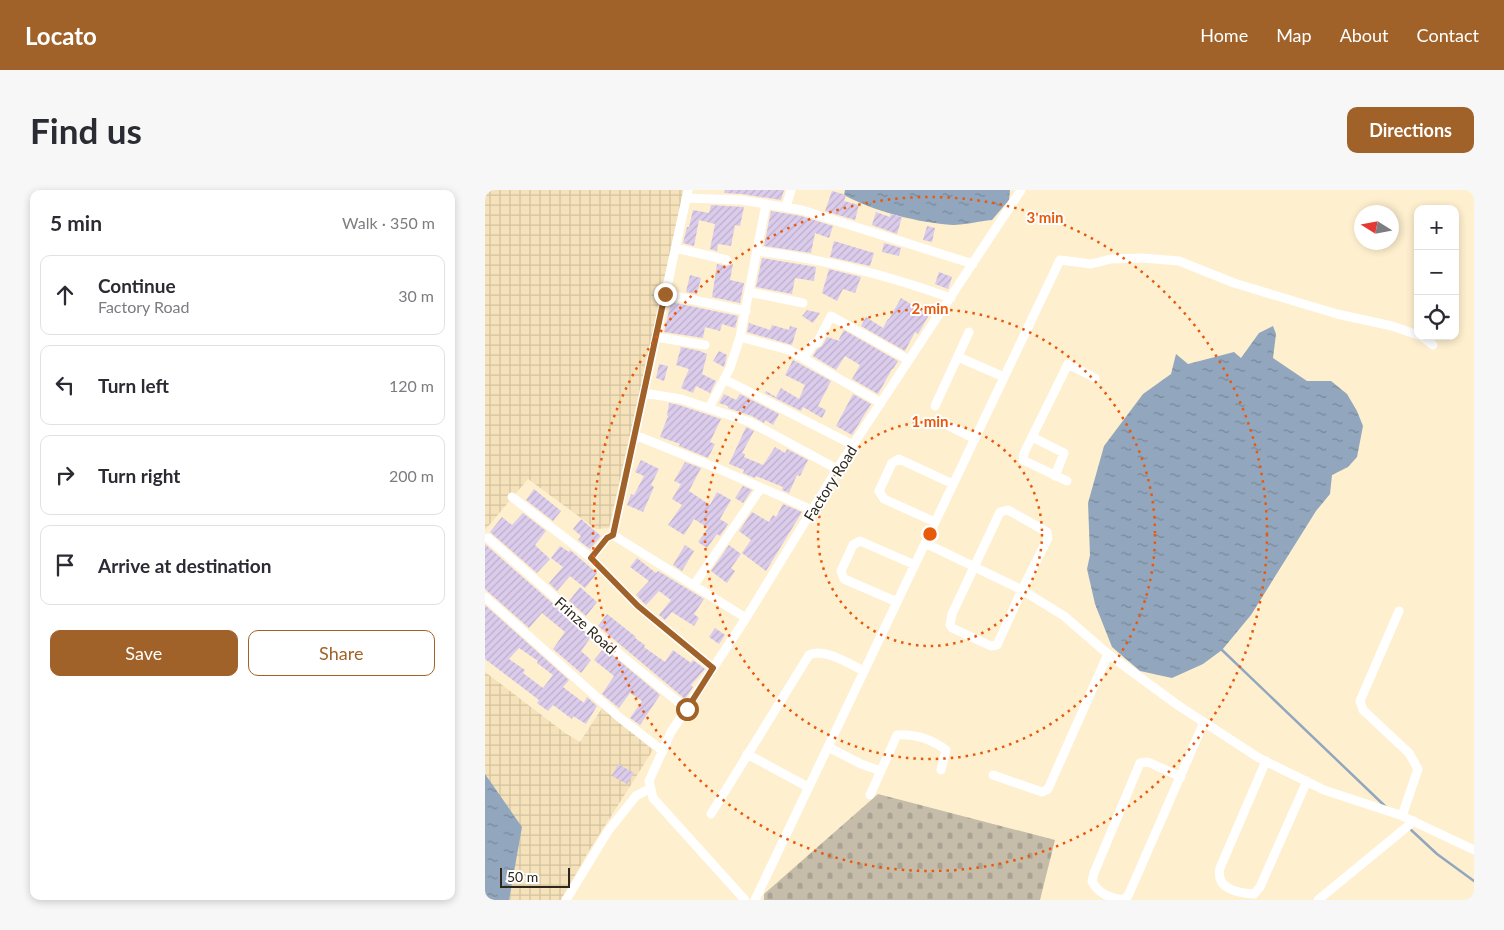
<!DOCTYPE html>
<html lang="en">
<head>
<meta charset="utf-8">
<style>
  :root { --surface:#fff; --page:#f7f7f7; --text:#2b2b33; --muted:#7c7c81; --line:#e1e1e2; --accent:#a16229 }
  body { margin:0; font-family:Lato,sans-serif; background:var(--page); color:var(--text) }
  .controls { position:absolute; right:15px; top:15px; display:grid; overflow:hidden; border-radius:10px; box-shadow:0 2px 8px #0003 }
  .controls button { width:45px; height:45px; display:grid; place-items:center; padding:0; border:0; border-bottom:1px solid var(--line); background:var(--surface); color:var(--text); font:25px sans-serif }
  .compass { position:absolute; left:869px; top:15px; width:45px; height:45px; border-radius:50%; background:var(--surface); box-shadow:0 2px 8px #0003; rotate:281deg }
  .scale { position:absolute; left:15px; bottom:12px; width:70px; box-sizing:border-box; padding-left:5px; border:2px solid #2d271b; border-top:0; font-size:14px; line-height:18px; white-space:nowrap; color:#2d271b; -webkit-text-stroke:4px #fff; paint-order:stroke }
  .stop { position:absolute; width:15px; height:15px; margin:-11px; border:4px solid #a16229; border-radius:50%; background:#fff }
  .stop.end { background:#a16229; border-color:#fff; box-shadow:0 1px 5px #0008 }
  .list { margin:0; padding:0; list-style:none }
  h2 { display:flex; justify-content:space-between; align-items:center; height:65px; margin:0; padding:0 20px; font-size:21px }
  h2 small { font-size:16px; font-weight:400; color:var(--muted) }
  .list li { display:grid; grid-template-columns:32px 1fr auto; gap:15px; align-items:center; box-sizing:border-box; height:80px; margin:0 10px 10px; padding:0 10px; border:1px solid var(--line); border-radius:10px }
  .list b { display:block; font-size:19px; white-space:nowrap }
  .list p { margin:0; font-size:16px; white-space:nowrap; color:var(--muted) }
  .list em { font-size:16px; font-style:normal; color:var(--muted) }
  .actions { display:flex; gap:10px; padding:15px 20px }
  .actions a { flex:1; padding:11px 0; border:1px solid var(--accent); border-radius:10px; text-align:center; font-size:18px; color:var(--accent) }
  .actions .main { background:var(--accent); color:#fff }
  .icon { flex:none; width:28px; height:28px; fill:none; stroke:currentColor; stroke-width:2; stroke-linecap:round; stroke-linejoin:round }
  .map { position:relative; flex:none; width:989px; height:710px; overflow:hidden; border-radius:10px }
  header { display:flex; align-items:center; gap:30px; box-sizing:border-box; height:70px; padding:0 25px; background:var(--accent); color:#fff }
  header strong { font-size:24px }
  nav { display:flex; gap:28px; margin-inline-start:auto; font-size:18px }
  .intro { display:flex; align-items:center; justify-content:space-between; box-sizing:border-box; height:120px; padding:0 30px }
  h1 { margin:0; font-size:35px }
  .button { padding:12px 22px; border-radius:10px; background:var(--accent); color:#fff; font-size:18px; font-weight:700 }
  main { display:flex; gap:30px; padding:0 30px }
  aside { flex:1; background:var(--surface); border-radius:10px; box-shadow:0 2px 8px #0003 }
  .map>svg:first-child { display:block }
  .industrial { fill:url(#industrial-grid) }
  .cemetery { fill:url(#cemetery-stones) }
  .water { fill:url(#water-ripples) }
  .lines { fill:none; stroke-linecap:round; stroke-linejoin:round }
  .stream { stroke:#92a7be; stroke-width:2.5 }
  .building { fill:url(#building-hatch); fill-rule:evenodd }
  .minor { stroke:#fff; stroke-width:9 }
  .route { stroke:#a16229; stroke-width:6 }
  .ring { fill:none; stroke:#e8590c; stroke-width:2.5; stroke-dasharray:2.5 5 }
  .labels { text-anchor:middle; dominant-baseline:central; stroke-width:4; stroke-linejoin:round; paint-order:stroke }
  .street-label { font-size:15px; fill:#2d271b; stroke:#fff }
  .centre { fill:#e8590c; stroke:#fff; stroke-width:2.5 }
  .ring-label { font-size:15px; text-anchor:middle; font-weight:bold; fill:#e8590c; stroke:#fff; stroke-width:4; stroke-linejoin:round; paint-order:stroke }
</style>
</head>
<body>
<header>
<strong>Locato</strong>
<nav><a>Home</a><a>Map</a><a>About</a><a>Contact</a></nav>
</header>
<div class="intro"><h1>Find us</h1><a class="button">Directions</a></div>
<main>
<aside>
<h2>5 min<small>Walk · 350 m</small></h2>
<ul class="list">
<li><svg class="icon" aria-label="ahead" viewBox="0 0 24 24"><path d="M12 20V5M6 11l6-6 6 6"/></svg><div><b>Continue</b><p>Factory Road</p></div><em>30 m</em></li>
<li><svg class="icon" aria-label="left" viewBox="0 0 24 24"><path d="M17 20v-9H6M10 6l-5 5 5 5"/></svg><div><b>Turn left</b></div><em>120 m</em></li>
<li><svg class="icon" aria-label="right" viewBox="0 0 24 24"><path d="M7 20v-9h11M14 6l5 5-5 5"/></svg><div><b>Turn right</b></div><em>200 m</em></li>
<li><svg class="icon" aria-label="arrive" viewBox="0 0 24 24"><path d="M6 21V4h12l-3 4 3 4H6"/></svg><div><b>Arrive at destination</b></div></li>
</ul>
<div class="actions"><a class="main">Save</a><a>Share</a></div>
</aside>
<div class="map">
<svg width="989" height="710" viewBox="0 0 989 710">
  <defs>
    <pattern id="industrial-grid" width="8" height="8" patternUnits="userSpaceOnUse" patternTransform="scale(1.25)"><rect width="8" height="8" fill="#f5e2ba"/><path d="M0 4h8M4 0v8" fill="none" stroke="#d2c29f"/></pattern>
    <pattern id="cemetery-stones" width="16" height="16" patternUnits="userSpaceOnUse" patternTransform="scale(1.25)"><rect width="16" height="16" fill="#c5bdaa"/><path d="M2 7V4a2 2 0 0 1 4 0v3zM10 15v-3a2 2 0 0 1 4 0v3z" fill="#aaa292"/></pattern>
    <pattern id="water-ripples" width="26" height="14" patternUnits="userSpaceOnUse" patternTransform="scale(1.25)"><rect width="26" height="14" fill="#92a7be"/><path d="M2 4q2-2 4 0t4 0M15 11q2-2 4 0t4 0" fill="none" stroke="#78889a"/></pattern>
    <pattern id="building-hatch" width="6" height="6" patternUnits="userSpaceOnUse" patternTransform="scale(1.25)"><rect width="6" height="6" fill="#dbccec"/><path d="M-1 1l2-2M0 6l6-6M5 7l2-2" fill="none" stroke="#bcafca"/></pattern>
  </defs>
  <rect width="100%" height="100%" fill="#feefce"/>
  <!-- industrial -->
  <path class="industrial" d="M0 0H200L124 338 111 339 43 289 0 340Z
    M0 482 80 543 95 552 117 518 168 560 102 664 76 710H0Z"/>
  <!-- cemetery -->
  <path class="cemetery" d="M393 604 570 650 555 710H279V704Z"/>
  <!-- water -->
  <path class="water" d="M360 0H525L524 10 507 30C494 31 480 35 468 35 434 33 388 21 359 5Z
    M788 136 791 144 788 168 822 191H846L862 204 872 221 878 236 872 267 863 277 847 285 845 304 831 321 766 425 737 460 718 474 687 488 655 481 627 457 610 414 602 379 605 365 603 313 619 256 658 204 686 184 691 164 703 174 749 162 756 168 774 143Z
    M0 584 37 637 24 710H0Z"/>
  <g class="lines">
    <!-- stream -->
    <path class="stream" d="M737 460 902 618
      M924 638 952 664 989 691"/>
  </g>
  <!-- building -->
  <path class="building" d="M240 0H299L296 10 257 4 239 3Z
    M347 1 361 5 359 11 374 15 370 30 340 21Z
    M226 15 259 17 255 36 250 35 246 56 233 54 232 61 225 59 230 34 214 30 209 56 198 53 202 37H204L208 20 224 23Z
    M286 21 316 26 348 36 344 48 330 43 326 63 279 56Z
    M391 22 405 27 406 24 417 27 412 44 387 35Z
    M442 36 450 38 447 52 438 50Z
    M349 51 389 63 385 76 345 67Z
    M399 53 416 58 414 66 397 62Z
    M277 68 331 77 329 91 310 88 307 104 271 97Z
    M232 74 241 76 248 74 245 90 259 93 255 113 227 107Z
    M344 79 376 87 370 103 358 99 352 111 337 103Z
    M454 82 467 87 463 99 450 94Z
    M205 85 216 88 212 104 201 102Z
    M416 108 444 125 433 144 430 142 420 161 376 136 381 127 398 138 403 129H404Z
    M186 112 253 126 250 138 237 134 235 141 220 137 218 148 179 142Z
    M322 120 335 123 328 133 317 126Z
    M264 133 285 140 287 135 304 140 305 136 312 138 307 155 262 142Z
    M359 140 413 171 408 179H407L393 204 367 189 375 175 360 166 351 180 328 166 332 159 337 156 342 147 355 151 354 149Z
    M196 157 215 161 222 164 217 184 231 191 225 203 211 196 208 203 196 198 204 179 191 175Z
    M234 161 242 165 239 177 228 171Z
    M308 170 346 191 333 216 341 220 337 228 318 217 316 221 280 203 281 201 291 207 296 198 314 209 320 195 300 185Z
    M174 174 183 176 179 191 171 188Z
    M239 204 251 210 255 204 294 224 288 235 280 230 279 233 267 226 243 218V216L234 213Z
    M368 204 386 214 367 245 351 236Z
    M184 213 194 215 236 229 225 252 230 254 223 268 194 256 195 254 175 247 183 226H182Z
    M261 237 269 241 257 263 260 264 259 267 278 275 290 257 300 263 302 259 323 270 315 286 312 285 304 303 297 300 298 297 271 286 270 288 258 283 259 280 244 274Z
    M156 270 174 279 166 295 169 297 158 322 142 315 146 304 149 305 159 286 150 282Z
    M200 272 216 278 204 301 225 315 232 302 246 310 235 329 243 334 235 346 232 344 222 358 213 352 223 338 209 329 199 345 183 335 197 315 187 309 196 294 189 291Z
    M258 296 267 300 258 313 250 308Z
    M49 299 76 321 68 331 41 310Z
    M298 314 317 322 281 381 257 363 266 350 254 341 267 322 284 332 288 325 291 327Z
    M38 323 61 341 50 355 65 369 52 383 5 342 17 327 27 335Z
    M96 329 116 346 105 359 93 350 96 346 88 339Z
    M0 354 106 447 96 461 106 470 96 483 68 459 80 442 57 423 44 438 0 399Z
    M200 355 209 361 197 381 188 375Z
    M244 355 256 364 246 378 250 381 242 393 226 381Z
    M75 356 84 362 85 360 112 383 100 398 85 386 72 401 64 393 78 377 66 368Z
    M152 368 171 383 173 381 219 409 209 424 214 428 209 436 187 422 180 430 174 425 186 410 174 401 161 415 151 405 164 391 145 377Z
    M95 397 112 412 101 426 84 411Z
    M0 415 84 490 78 497 99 513 102 507 112 516 101 534 88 526 87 529 68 515 63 521 52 513 54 510 0 469ZM34 458 53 471 52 473 68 485 58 498 38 483 40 480 24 469Z
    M122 424 151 447 150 448 160 455 159 457 180 472 188 460 206 473 208 470 220 479 206 495 208 497 200 509 113 436Z
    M230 438 240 445 234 454 224 447Z
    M119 458 175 505 155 535 145 528 157 511 145 503 134 518 117 504 129 486 109 470Z
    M133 574 149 583 142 594 127 586Z"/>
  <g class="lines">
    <!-- minor -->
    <path class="minor" d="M203 0 128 345 261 428
      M201 8 256 10 317 20 488 74
      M301 17 306 0
      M190 58 242 70
      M272 61C339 69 403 85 466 108
      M264 102 318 113
      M180 104 261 121
      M936 146 948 155
      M171 147 220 155
      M255 147 304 160 396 213
      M473 167 519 187
      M319 168 328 154 332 153 346 126 424 170
      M239 189 368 255
      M159 203 196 209 265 232 352 279
      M450 216 484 142
      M224 218 245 178 255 147 281 14
      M462 235 490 249
      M150 245 234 279 327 320
      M547 247 579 263 570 286
      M582 291 538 270 539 263 583 174 610 188
      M27 307 106 368 153 416 228 478
      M523 320 562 342 563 348 537 400 512 455 506 456 467 438 465 435 467 424 515 322Z
      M450 332 399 309 394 301 407 273 414 269 468 294
      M3 348 138 467 202 519
      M440 353 537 400 579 426 623 464 694 516 774 568 839 600 915 625 989 660
      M106 368 122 348 128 345
      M209 395 276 298
      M0 407 135 528 178 561
      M412 412 359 389 356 381 368 355 375 351 430 375
      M914 421 875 511 878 520 924 563 933 579 917 626
      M343 557 376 574 396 581
      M262 564 323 597
      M781 571 735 678C730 699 753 703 769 704L775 697 822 591
      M508 585 557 602 563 599 623 464
      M696 587 663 572 655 573 609 683 607 691C613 704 624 707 637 710L643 706 719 532
      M385 605 412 545C429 543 448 550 461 560L456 580
      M226 624 324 465C338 457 365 474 379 481
      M81 710 123 641 151 606 166 598
      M260 710 168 608 164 591 186 542 261 428 356 273 536 0
      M270 710 575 70 606 74 626 69 657 68 694 71 749 93 852 124 907 136 933 145
      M833 710 929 631"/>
  </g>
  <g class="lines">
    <!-- route -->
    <path class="route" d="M180 104 128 345 122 348 106 368 153 416 228 478 202 519"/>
  </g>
  <!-- distance rings -->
  <g class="ring">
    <circle cx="445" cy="344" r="112"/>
    <circle cx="445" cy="344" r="225"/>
    <circle cx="445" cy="344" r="337"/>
  </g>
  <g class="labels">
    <!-- street labels -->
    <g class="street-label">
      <text transform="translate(345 293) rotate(-58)">Factory Road</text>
      <text transform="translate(101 435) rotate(42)">Frinze Road</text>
    </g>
  </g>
  <circle cx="445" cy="344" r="8" class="centre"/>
  <g class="ring-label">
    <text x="560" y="33">3 min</text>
    <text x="445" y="124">2 min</text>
    <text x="445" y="237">1 min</text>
  </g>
</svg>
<div class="controls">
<button>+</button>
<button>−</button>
<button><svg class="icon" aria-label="locate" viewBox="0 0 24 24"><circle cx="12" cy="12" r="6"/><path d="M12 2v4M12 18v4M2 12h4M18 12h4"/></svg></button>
</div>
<svg class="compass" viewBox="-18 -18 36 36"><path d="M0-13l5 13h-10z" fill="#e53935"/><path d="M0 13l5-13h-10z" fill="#7c7c81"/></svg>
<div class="scale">50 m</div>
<div class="stop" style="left:202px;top:519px"></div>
<div class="stop end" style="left:180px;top:104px"></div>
</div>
</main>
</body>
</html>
